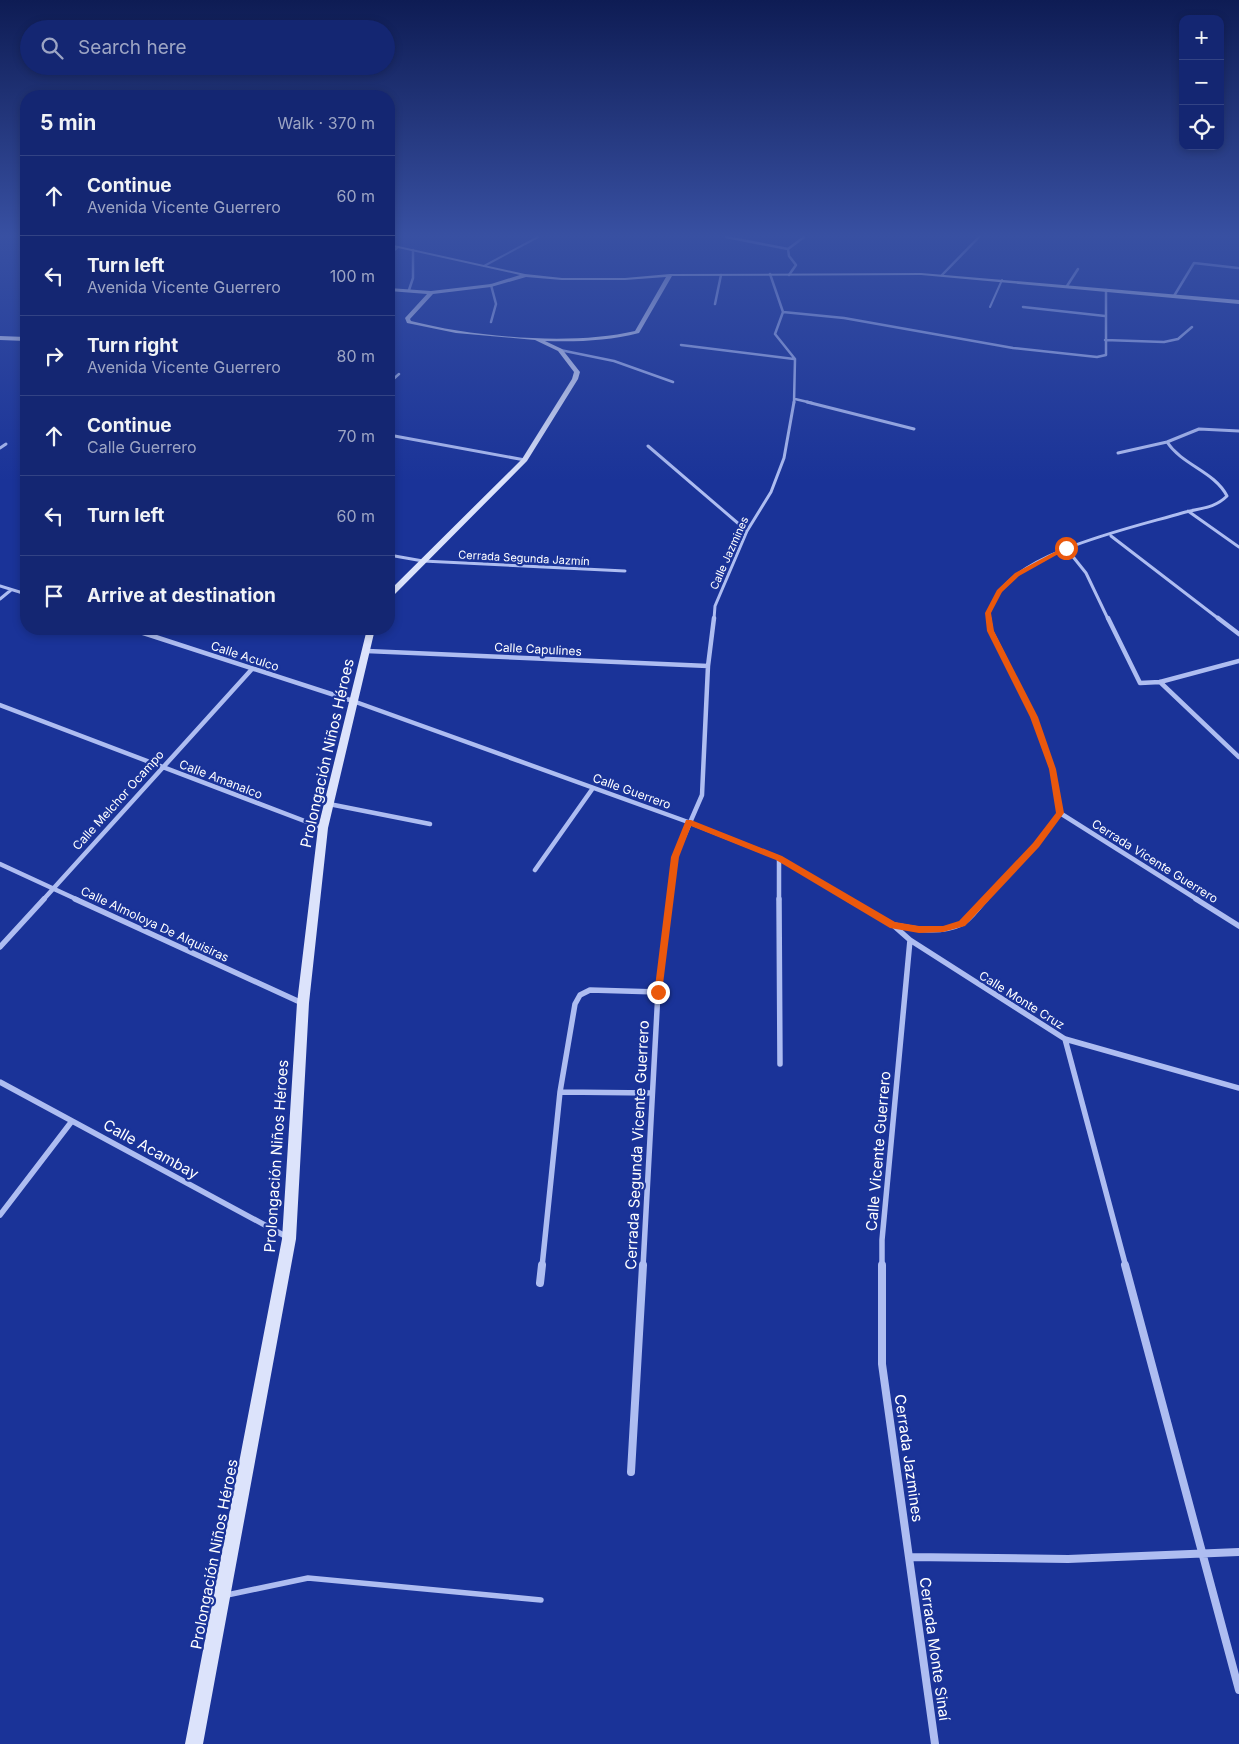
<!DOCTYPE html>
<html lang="en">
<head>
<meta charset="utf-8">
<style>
  :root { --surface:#142672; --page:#1d2e77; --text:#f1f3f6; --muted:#9da5c4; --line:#334384 }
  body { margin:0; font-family:Inter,sans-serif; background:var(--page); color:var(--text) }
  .controls { position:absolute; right:15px; top:15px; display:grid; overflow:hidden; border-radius:10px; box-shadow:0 2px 8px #0003 }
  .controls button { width:45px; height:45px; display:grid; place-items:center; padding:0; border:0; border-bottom:1px solid var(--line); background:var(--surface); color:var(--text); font:25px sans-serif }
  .stop { position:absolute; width:15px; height:15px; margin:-11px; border:4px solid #ea580c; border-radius:50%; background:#fff }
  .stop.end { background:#ea580c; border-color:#fff; box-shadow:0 1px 5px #0008 }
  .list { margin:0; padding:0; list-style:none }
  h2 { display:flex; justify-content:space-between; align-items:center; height:65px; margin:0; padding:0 20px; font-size:21px }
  h2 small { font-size:16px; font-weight:400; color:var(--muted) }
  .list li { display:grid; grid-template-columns:32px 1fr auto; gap:15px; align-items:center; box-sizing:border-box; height:80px; padding:0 20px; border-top:1px solid var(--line) }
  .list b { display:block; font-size:19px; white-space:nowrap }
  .list p { margin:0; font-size:16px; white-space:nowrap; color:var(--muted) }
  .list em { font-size:16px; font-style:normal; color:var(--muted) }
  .icon { flex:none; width:28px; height:28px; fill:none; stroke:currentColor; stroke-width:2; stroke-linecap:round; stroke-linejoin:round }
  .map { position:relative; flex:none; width:1239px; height:1744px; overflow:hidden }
  .search { position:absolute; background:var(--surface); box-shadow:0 2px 8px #0003; left:20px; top:20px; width:375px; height:55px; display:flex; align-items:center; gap:12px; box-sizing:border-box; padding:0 18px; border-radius:28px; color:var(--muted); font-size:19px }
  .panel { position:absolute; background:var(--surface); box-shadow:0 2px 8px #0003; left:20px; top:90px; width:375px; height:545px; border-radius:20px }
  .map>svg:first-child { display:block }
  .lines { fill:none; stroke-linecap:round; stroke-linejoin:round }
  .lane-far1 { stroke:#aebdf1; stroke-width:2 }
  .lane { stroke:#aebdf1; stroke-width:5.5 }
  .street-far4 { stroke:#aebdf1; stroke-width:2.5 }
  .street-far3 { stroke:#aebdf1; stroke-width:3 }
  .street-far2 { stroke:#aebdf1; stroke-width:4.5 }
  .street-far1 { stroke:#aebdf1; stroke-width:5.5 }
  .street { stroke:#aebdf1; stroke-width:8 }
  .secondary { fill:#dce3fb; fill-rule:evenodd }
  .route { fill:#ea580c }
  .labels { text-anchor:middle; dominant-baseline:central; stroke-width:4.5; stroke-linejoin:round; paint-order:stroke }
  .far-street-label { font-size:11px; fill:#fff; stroke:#1a3398 }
  .street-label { font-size:12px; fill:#fff; stroke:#1a3398 }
  .near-street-label { font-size:15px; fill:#fff; stroke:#1a3398 }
</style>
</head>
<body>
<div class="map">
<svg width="1239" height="1744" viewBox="0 0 1239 1744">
  <rect width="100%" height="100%" fill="#1a3398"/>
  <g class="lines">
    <!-- lane-far1 -->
    <path class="lane-far1" d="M484 266 538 237
      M990 307 1002 280"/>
    <!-- lane -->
    <path class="lane" d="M227 1595 308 1578 541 1600"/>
    <!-- street-far4 -->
    <path class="street-far4" d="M726 237 788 249
      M788 249 789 256 796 265 789 275
      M788 249 804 237
      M389 254 398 247
      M770 274 783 312 775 334 795 359 794 403
      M942 275 979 237
      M491 285 496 304 491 322
      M1067 286 1078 269
      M409 290 413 278V250
      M1174 296 1194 263 1238 268
      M715 304 721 275
      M1023 307 1105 316
      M783 312 844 318 1013 348 1097 357 1106 355V290
      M1105 340 1164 342 1178 339 1192 327
      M681 345 794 359
      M560 350 614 361 673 382
      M389 383 399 374
      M795 399 812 403"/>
    <!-- street-far3 -->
    <path class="street-far3" d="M807 402 914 429
      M389 435 525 460
      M648 446 747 531
      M0 448 6 444
      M1118 453 1167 442 1199 429 1239 431
      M1188 511 1239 547
      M1111 536 1219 619
      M1066 548 1086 573 1108 619
      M389 555 423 561 625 571
      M0 586 26 594
      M0 599 11 590
      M714 619 715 606 747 531 771 492 784 458 794 402
      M989 619C988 611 992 605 996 598 1018 552 1135 527 1182 513 1199 508 1214 509 1227 496 1214 471 1183 466 1167 442"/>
    <!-- street-far2 -->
    <path class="street-far2" d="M1108 618 1140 683 1160 682 1239 661
      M1218 618 1239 634
      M131 629 353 701 688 822 779 858 850 900
      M367 651 708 666
      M1160 682 1239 757
      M0 705 323 828
      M329 804 430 824
      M1060 813 1198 900
      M779 858V900
      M0 864 78 900
      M535 870 593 788
      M43 900 252 669
      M670 900 675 857 702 795 708 666 714 618
      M985 900 1036 845 1060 813 1052 769 1034 717 991 631 989 618"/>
    <!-- street-far1 -->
    <path class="street-far1" d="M75 899 302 1003
      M779 899 780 1064
      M848 899 893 925 910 940 1065 1039 1239 1088
      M1196 899 1239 926
      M894 925C915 929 940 934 961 924 970 920 979 906 986 899
      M0 947 44 899
      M1065 1039 1126 1267
      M0 1082 287 1237
      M560 1092 652 1093
      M0 1215 72 1121
      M542 1267 560 1092 575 1004 580 995 590 990 658 992
      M643 1267 658 992 670 899
      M882 1267V1240L910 940"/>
    <!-- street -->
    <path class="street" d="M882 1265V1364L935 1744
      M1125 1265 1239 1690
      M540 1283 542 1265
      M631 1472 643 1265
      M909 1557 1068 1559 1239 1552"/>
    <!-- secondary -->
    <path class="secondary" d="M389 244 525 274 562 278H625L670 274 921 273 1239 300V304L921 275 672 276 639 333C608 341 577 342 545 341L562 349 580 372 578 379 527 461 392 597H389V591L522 459 572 379 574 372 558 351 535 340 456 333 407 323 405 318 427 294 389 291V288L431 291 491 284 520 275 389 246ZM526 277 562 280H625L666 277 635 331C572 346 473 337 411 321L410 319 433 294 491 287Z
      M0 336 26 337V341L0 340Z
      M367 629H375L328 828 309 1003 296 1239 203 1744H185L282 1239 297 1003 318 828Z"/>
  </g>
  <!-- sky -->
  <linearGradient id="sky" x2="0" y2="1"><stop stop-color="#0e1c54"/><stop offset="0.49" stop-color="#3850a2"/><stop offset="1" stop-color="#3850a2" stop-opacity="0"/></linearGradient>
  <rect width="1239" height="481" fill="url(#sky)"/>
  <!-- route -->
  <path class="route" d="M1064 547 1069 548 1019 576 1002 592 991 613 994 631 1038 717 1056 769 1064 813 1039 847 965 926 943 932 919 933 890 928 776 860 691 826 679 857 662 992 661 995H654L671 857 686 820H691L782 856 895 922 919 926H943L959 921 1033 843 1056 813 1049 769 1030 717 987 631 985 613 997 590 1015 573Z"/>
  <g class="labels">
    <!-- far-street labels -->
    <g class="far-street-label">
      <text transform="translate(729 553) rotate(-66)">Calle Jazmines</text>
      <text transform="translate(524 558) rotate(3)">Cerrada Segunda Jazmín</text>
    </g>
    <!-- street labels -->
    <g class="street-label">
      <text transform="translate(538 649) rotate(3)">Calle Capulines</text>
      <text transform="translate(245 656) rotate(18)">Calle Aculco</text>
      <text transform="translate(221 779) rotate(21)">Calle Amanalco</text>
      <text transform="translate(632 791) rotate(20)">Calle Guerrero</text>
      <text transform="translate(118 800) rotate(-48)">Calle Melchor Ocampo</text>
      <text transform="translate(1155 861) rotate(32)">Cerrada Vicente Guerrero</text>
      <text transform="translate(155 924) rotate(25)">Calle Almoloya De Alquisiras</text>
      <text transform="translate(1022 1000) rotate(32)">Calle Monte Cruz</text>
    </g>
    <!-- near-street labels -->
    <g class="near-street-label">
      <text transform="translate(327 753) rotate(-77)">Prolongación Niños Héroes</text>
      <text transform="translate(637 1145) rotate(-87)">Cerrada Segunda Vicente Guerrero</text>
      <text transform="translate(151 1149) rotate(29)">Calle Acambay</text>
      <text transform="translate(878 1151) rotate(-85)">Calle Vicente Guerrero</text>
      <text transform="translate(276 1156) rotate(-86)">Prolongación Niños Héroes</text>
      <text transform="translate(909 1458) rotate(82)">Cerrada Jazmines</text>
      <text transform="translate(214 1554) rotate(-79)">Prolongación Niños Héroes</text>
      <text transform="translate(935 1649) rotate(82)">Cerrada Monte Sinaí</text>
    </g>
  </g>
</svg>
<div class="controls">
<button>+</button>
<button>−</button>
<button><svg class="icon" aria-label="locate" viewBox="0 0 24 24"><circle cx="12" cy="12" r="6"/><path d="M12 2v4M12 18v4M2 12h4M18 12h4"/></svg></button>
</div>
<div class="stop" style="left:1066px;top:548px"></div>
<div class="stop end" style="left:658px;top:992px"></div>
<div class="search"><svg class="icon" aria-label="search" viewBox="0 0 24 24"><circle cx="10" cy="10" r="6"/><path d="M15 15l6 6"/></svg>Search here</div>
<section class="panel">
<h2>5 min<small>Walk · 370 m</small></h2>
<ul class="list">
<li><svg class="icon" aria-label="ahead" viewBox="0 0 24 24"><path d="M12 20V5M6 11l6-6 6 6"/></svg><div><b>Continue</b><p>Avenida Vicente Guerrero</p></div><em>60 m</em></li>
<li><svg class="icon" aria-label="left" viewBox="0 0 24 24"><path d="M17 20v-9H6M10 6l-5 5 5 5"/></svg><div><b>Turn left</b><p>Avenida Vicente Guerrero</p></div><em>100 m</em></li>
<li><svg class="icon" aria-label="right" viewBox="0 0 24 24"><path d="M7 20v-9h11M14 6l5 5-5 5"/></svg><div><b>Turn right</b><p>Avenida Vicente Guerrero</p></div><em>80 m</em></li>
<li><svg class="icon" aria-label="ahead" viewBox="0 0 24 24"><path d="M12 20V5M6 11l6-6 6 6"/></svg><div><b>Continue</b><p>Calle Guerrero</p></div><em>70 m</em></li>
<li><svg class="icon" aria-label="left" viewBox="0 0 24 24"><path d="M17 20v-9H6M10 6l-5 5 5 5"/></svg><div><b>Turn left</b></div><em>60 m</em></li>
<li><svg class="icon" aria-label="arrive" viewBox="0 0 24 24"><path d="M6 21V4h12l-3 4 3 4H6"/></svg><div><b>Arrive at destination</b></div></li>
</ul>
</section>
</div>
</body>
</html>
